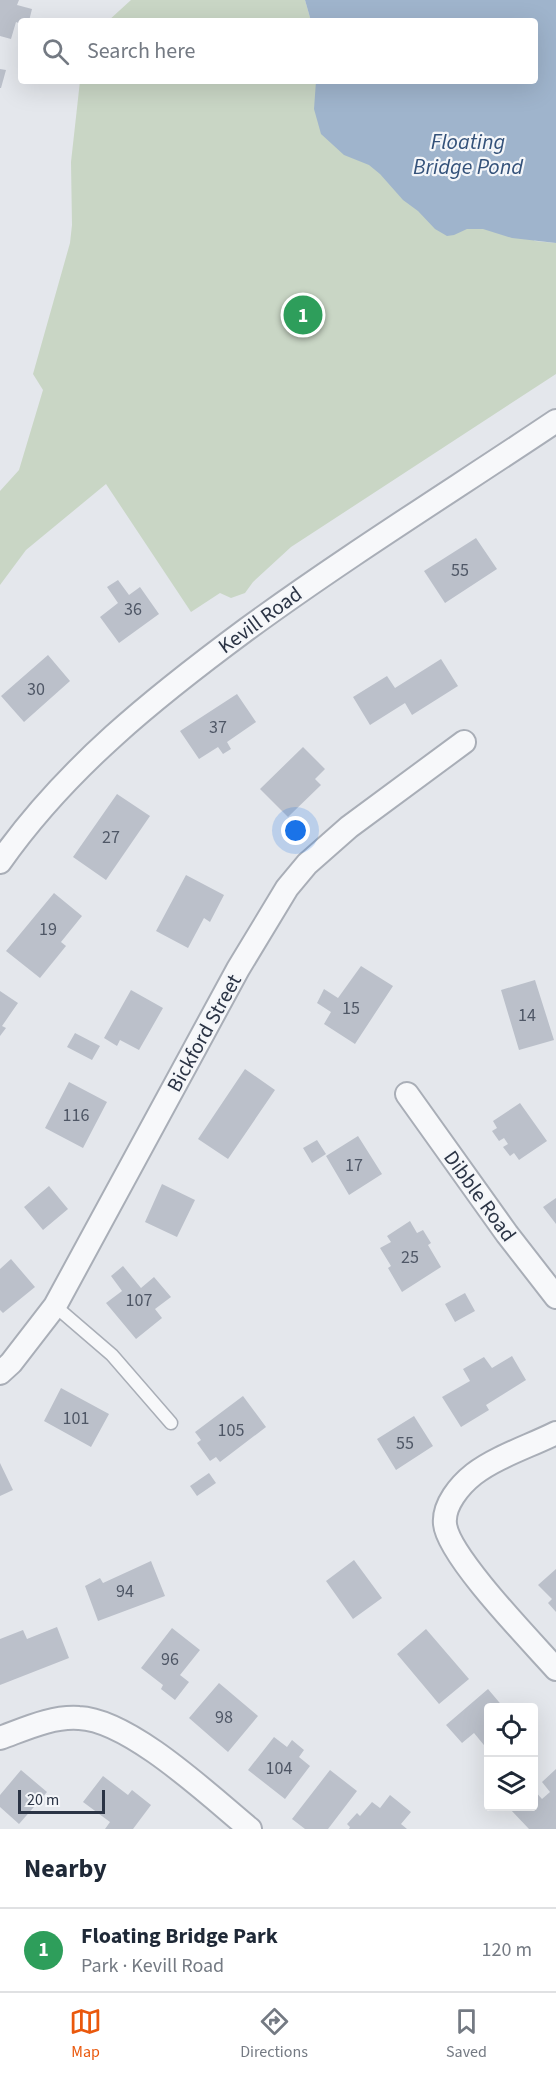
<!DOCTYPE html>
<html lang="en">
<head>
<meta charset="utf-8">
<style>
  :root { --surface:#fff; --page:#f2f2f3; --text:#1f2937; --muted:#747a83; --line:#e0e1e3; --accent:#ea580c }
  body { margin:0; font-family:"Source Sans 3",sans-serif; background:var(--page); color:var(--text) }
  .controls { position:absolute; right:18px; bottom:18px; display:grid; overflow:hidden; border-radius:6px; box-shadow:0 6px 24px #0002 }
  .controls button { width:54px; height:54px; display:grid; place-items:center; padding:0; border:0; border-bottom:2px solid var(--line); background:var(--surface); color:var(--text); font:30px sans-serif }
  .scale { position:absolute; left:18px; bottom:15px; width:87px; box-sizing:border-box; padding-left:6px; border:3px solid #2b3445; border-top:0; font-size:16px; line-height:21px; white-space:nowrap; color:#2b3445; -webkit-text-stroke:4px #f4f6f9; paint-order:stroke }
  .you { position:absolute; left:296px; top:831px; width:21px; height:21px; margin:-15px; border:4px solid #fff; border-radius:50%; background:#1a73e8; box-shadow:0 0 0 9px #1a73e833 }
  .badge { display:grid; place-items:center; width:39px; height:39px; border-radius:50%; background:var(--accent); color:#fff; font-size:20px; font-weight:700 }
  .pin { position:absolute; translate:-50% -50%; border:3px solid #fff; box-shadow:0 2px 6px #0006 }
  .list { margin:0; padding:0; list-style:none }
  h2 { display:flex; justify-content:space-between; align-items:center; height:78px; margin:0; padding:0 24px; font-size:26px }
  h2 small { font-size:20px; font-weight:400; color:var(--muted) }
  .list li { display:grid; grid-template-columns:39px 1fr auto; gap:18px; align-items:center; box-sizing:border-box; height:84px; padding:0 24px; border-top:2px solid var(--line) }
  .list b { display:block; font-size:22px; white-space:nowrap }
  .list p { margin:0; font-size:20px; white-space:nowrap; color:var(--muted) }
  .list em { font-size:20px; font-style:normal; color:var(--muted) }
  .icon { flex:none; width:33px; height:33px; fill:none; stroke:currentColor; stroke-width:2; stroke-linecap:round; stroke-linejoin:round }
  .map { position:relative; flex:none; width:556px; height:1829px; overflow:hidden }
  .search { position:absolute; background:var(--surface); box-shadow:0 6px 24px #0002; left:18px; right:18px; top:18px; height:66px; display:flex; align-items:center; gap:15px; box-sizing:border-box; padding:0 21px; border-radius:6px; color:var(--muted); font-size:22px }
  .sheet { height:162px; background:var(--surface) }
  nav { display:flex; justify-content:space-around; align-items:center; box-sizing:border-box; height:84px; border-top:2px solid var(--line); background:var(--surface); font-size:16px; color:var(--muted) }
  nav a { display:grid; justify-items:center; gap:3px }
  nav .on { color:var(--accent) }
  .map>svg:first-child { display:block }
  .green { fill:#c9d6c5 }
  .water { fill:#9fb4cc }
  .building { fill:#bbc0ca }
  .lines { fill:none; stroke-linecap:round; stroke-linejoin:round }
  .service-casing { stroke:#a9aeb7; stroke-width:15 }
  .minor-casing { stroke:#a9aeb7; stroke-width:26 }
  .service { stroke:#f7f8fa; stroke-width:12 }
  .minor { stroke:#f7f8fa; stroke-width:22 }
  .labels { text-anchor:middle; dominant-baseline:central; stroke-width:4.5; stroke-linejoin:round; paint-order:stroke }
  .number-label { font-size:18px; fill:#4f5766 }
  .street-label { font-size:21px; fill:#2b3445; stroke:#f4f6f9 }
  .water-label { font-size:22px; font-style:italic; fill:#34527a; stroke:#f4f6f9 }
</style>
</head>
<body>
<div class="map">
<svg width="556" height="1829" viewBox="0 0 556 1829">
  <rect width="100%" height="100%" fill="#e4e7ec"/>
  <!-- green -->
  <path class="green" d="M131 0H305L311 21H108Z
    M80 81H332L535 241 556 243V374L291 547 253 582 245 593 231 598 220 593 191 612 106 484 26 550 0 585V491L19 470 43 390 33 374 70 243 72 225 71 162Z"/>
  <!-- water -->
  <path class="water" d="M305 0H556V243L512 238 483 229H467L454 235 447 236 435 229 418 211 403 200 380 174 369 165 344 155 321 134 314 109 316 81H535V21H311Z"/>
  <!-- building -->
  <path class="building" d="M0 0H19L17 5 32 9 29 21H21V24L16 22 11 39 0 36Z
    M0 69 6 70 1 88H0Z
    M476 538 497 569 445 603 424 571Z
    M118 580 129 595 140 587 159 614 119 643 100 617 118 603 107 587Z
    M48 655 70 681 24 722 1 696Z
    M441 659 458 686 412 715 405 703 370 725 353 697 387 676 395 688Z
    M237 694 256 722 227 742 231 749 223 754 218 747 199 759 180 731Z
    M303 747 325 769 315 779 321 785 288 817 260 789Z
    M117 794 150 816 106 880 73 857Z
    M186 875 224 895 210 922 204 918 188 948 156 931Z
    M54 893 82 916 61 942 66 946 40 978 6 951Z
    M361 966 393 986 355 1044 324 1024 331 1012 317 1003 324 989 338 998Z
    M535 980 554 1040 519 1050 501 990Z
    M131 990 163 1008 139 1050 120 1040 117 1046 104 1038Z
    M0 991 18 1003 2 1026 6 1028 0 1036Z
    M75 1033 100 1046 92 1060 67 1047Z
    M245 1069 275 1090 228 1159 198 1139Z
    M69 1082 107 1102 83 1148 45 1128Z
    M520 1103 547 1141 519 1160 514 1153 510 1156 503 1147 508 1144 504 1138 499 1141 492 1131 497 1128 493 1121Z
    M358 1136 382 1174 349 1195 326 1156Z
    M317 1140 326 1154 312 1163 303 1148Z
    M162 1184 195 1200 177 1237 145 1222Z
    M49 1186 68 1209 43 1230 24 1207Z
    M556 1198V1224L543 1207Z
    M410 1221 417 1233 423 1230 431 1243 428 1245 441 1267 402 1292 388 1268 391 1266 380 1248 391 1242 387 1236Z
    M11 1259 35 1287 3 1313 0 1310V1269Z
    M123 1266 141 1288 154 1277 171 1297 155 1309 162 1318 136 1339 106 1303 122 1291 111 1276Z
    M465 1293 475 1311 455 1322 445 1304Z
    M512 1356 526 1380 486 1405 489 1410 461 1427 442 1397 470 1381 463 1369 484 1357 492 1368Z
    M61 1388 109 1414 91 1447 44 1421Z
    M243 1396 266 1427 220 1462 216 1457 210 1461 197 1443 201 1440 195 1432Z
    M414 1416 433 1446 396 1470 377 1439Z
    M0 1463 13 1490 0 1496Z
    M209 1473 216 1483 197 1496 190 1486Z
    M354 1560 382 1598 353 1619 326 1581Z
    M151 1561 165 1596 98 1621 85 1586 100 1578 103 1583Z
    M556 1569V1612L548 1603 552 1599 538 1585Z
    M57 1627 69 1658 0 1685V1639L23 1630 27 1639Z
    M172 1628 200 1650 180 1675 189 1682 175 1700 161 1689 163 1685 141 1668Z
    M426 1629 469 1679 439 1704 397 1654Z
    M219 1683 258 1716 228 1752 189 1718Z
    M488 1689 504 1708H488V1750L474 1733 462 1743 446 1725Z
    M274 1737 287 1747 292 1740 304 1750 299 1757 310 1766 285 1799 248 1770Z
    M556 1769V1829H529L510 1809 513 1806H534V1790L542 1799 550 1792 542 1782Z
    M21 1770 47 1792 19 1824 0 1807V1795Z
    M330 1770 357 1791 328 1829H305L292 1819Z
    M103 1776 128 1795 132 1790 151 1805 133 1829H105L110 1822 83 1802Z
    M390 1795 411 1812 401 1824 407 1829H349L350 1827 347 1824 357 1813 360 1816 372 1802 380 1808Z"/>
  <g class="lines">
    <!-- service casing -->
    <g class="service-casing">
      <path id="service" d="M55 1306 112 1355 171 1423"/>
    </g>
    <!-- minor casing -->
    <g class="minor-casing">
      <path id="minor" d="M0 862C66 768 155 697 247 629 347 556 453 490 556 421
        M407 1094 507 1234 556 1297
        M0 1373 11 1363 55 1306 238 969 287 888 307 864 349 827 464 742
        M556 1433C530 1446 496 1457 474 1474 460 1485 443 1505 445 1524 448 1556 532 1642 556 1669
        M0 1738C25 1729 52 1716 79 1718 130 1720 210 1796 250 1829"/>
    </g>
    <!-- service -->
    <use href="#service" class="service"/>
    <!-- minor -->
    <use href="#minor" class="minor"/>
  </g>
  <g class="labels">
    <!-- number labels -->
    <g class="number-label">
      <text x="460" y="570">55</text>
      <text x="133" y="609">36</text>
      <text x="36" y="689">30</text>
      <text x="218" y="727">37</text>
      <text x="111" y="837">27</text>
      <text x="48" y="929">19</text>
      <text x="351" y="1008">15</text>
      <text x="527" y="1015">14</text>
      <text x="76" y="1115">116</text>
      <text x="354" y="1165">17</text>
      <text x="410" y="1257">25</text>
      <text x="139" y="1300">107</text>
      <text x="76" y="1418">101</text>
      <text x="231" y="1430">105</text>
      <text x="405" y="1443">55</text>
      <text x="125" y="1591">94</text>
      <text x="170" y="1659">96</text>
      <text x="224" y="1717">98</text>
      <text x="279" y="1768">104</text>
    </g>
    <!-- street labels -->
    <g class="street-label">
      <text transform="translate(260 620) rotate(-36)">Kevill Road</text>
      <text transform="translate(204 1033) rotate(-61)">Bickford Street</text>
      <text transform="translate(480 1196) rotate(54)">Dibble Road</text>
    </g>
    <!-- water labels -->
    <g class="water-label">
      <text x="468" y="142">Floating<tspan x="468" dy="25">Bridge Pond</tspan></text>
    </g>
  </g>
</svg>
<div class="controls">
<button><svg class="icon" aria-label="locate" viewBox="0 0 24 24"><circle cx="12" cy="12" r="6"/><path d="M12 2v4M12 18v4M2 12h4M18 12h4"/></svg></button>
<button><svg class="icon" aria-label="layers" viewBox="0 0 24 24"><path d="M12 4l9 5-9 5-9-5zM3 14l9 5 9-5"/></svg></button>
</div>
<div class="scale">20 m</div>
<div class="you"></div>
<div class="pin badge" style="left:303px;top:315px;background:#2e9e5b">1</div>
<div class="search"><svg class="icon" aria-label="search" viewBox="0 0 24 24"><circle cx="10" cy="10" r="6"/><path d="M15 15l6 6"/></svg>Search here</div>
</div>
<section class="sheet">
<h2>Nearby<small></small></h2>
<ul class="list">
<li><span class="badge" style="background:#2e9e5b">1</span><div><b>Floating Bridge Park</b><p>Park · Kevill Road</p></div><em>120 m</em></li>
</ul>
</section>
<nav>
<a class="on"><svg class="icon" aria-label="map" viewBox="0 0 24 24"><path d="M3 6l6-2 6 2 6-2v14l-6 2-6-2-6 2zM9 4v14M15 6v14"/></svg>Map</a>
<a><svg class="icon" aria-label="directions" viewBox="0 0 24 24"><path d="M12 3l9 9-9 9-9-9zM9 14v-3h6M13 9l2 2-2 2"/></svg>Directions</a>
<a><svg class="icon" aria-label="saved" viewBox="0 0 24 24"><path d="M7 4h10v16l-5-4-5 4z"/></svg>Saved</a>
</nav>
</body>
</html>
